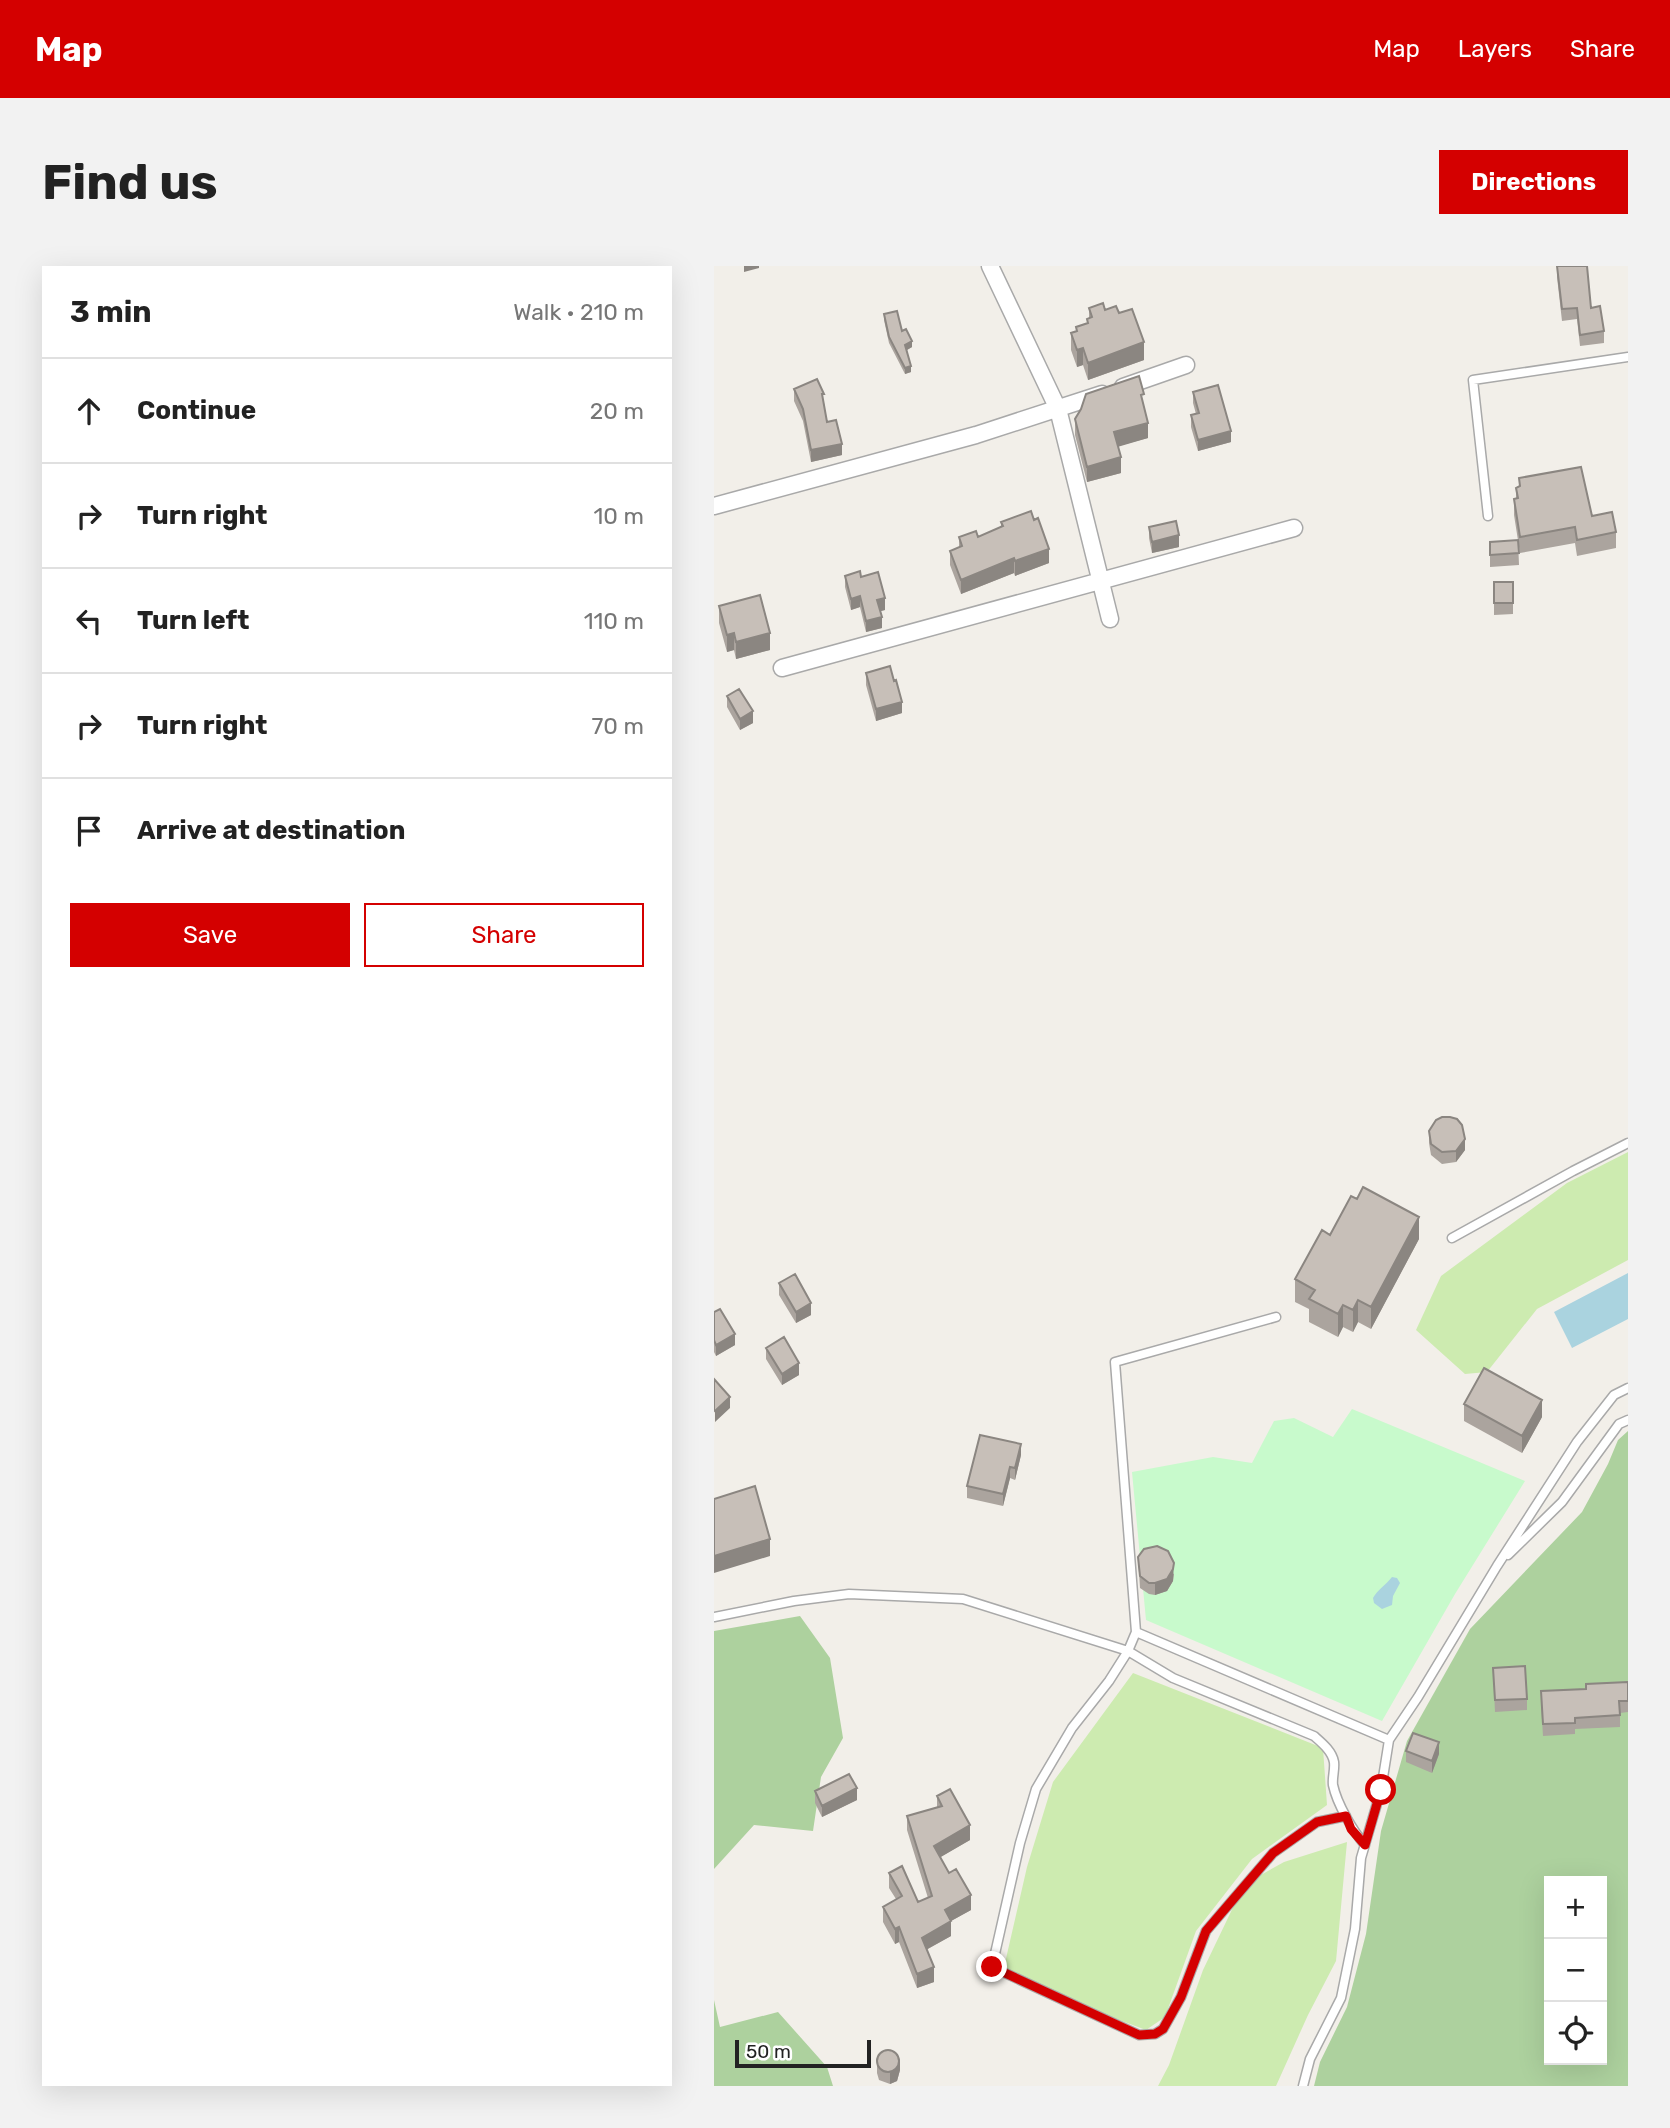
<!DOCTYPE html>
<html lang="en">
<head>
<meta charset="utf-8">
<style>
  :root { --surface:#fff; --page:#f2f2f2; --text:#222; --muted:#767676; --line:#e0e0e0; --accent:#d40000 }
  body { margin:0; font-family:Rubik,sans-serif; background:var(--page); color:var(--text) }
  .controls { position:absolute; right:21px; bottom:21px; display:grid; overflow:hidden; border-radius:0px; box-shadow:0 7px 28px #0002 }
  .controls button { width:63px; height:63px; display:grid; place-items:center; padding:0; border:0; border-bottom:2px solid var(--line); background:var(--surface); color:var(--text); font:35px sans-serif }
  .scale { position:absolute; left:21px; bottom:18px; width:136px; box-sizing:border-box; padding-left:7px; border:4px solid #222; border-top:0; font-size:19px; line-height:24px; white-space:nowrap; color:#222; -webkit-text-stroke:5px #fff; paint-order:stroke }
  .stop { position:absolute; width:21px; height:21px; margin:-16px; border:5px solid #d40000; border-radius:50%; background:#fff }
  .stop.end { background:#d40000; border-color:#fff; box-shadow:0 2px 7px #0008 }
  .list { margin:0; padding:0; list-style:none }
  h2 { display:flex; justify-content:space-between; align-items:center; height:91px; margin:0; padding:0 28px; font-size:30px }
  h2 small { font-size:23px; font-weight:400; color:var(--muted) }
  .list li { display:grid; grid-template-columns:46px 1fr auto; gap:21px; align-items:center; box-sizing:border-box; height:105px; padding:0 28px; border-top:2px solid var(--line) }
  .list b { display:block; font-size:26px; white-space:nowrap }
  .list em { font-size:23px; font-style:normal; color:var(--muted) }
  .actions { display:flex; gap:14px; padding:21px 28px }
  .actions a { flex:1; padding:16px 0; border:2px solid var(--accent); border-radius:0px; text-align:center; font-size:24px; color:var(--accent) }
  .actions .main { background:var(--accent); color:#fff }
  .icon { flex:none; width:38px; height:38px; fill:none; stroke:currentColor; stroke-width:2; stroke-linecap:round; stroke-linejoin:round }
  .map { position:relative; flex:none; width:914px; height:1820px; overflow:hidden; border-radius:0px }
  header { display:flex; align-items:center; gap:42px; box-sizing:border-box; height:98px; padding:0 35px; background:var(--accent); color:#fff }
  header strong { font-size:33px }
  nav { display:flex; gap:38px; margin-inline-start:auto; font-size:24px }
  .intro { display:flex; align-items:center; justify-content:space-between; box-sizing:border-box; height:168px; padding:0 42px }
  h1 { margin:0; font-size:49px }
  .button { padding:18px 32px; border-radius:0px; background:var(--accent); color:#fff; font-size:24px; font-weight:700 }
  main { display:flex; gap:42px; padding:0 42px }
  aside { flex:1; background:var(--surface); border-radius:0px; box-shadow:0 7px 28px #0002 }
  .map>svg:first-child { display:block }
  .grass { fill:#cdebb0 }
  .forest { fill:#add19e; fill-rule:evenodd }
  .park { fill:#c8facc }
  .water { fill:#aad3df }
  .lines { fill:none; stroke-linecap:round; stroke-linejoin:round }
  .service-casing { stroke:#a9a9a9; stroke-width:11 }
  .minor-casing { stroke:#a9a9a9; stroke-width:19 }
  .service { stroke:#fff; stroke-width:8 }
  .minor { stroke:#fff; stroke-width:16 }
  .wall { fill:#aba49e }
  .shaded-wall { fill:#8b8681 }
  .building { fill:#c7bfb8; stroke:#8b8681; stroke-width:2 }
  .route { stroke:#d40000; stroke-width:9 }
</style>
</head>
<body>
<header>
<strong>Map</strong>
<nav><a>Map</a><a>Layers</a><a>Share</a></nav>
</header>
<div class="intro"><h1>Find us</h1><a class="button">Directions</a></div>
<main>
<aside>
<h2>3 min<small>Walk · 210 m</small></h2>
<ul class="list">
<li><svg class="icon" aria-label="ahead" viewBox="0 0 24 24"><path d="M12 20V5M6 11l6-6 6 6"/></svg><div><b>Continue</b></div><em>20 m</em></li>
<li><svg class="icon" aria-label="right" viewBox="0 0 24 24"><path d="M7 20v-9h11M14 6l5 5-5 5"/></svg><div><b>Turn right</b></div><em>10 m</em></li>
<li><svg class="icon" aria-label="left" viewBox="0 0 24 24"><path d="M17 20v-9H6M10 6l-5 5 5 5"/></svg><div><b>Turn left</b></div><em>110 m</em></li>
<li><svg class="icon" aria-label="right" viewBox="0 0 24 24"><path d="M7 20v-9h11M14 6l5 5-5 5"/></svg><div><b>Turn right</b></div><em>70 m</em></li>
<li><svg class="icon" aria-label="arrive" viewBox="0 0 24 24"><path d="M6 21V4h12l-3 4 3 4H6"/></svg><div><b>Arrive at destination</b></div></li>
</ul>
<div class="actions"><a class="main">Save</a><a>Share</a></div>
</aside>
<div class="map">
<svg width="914" height="1820" viewBox="0 0 914 1820">
  <rect width="100%" height="100%" fill="#f2efe9"/>
  <!-- grass -->
  <path class="grass" d="M914 886V994L823 1043 773 1106 751 1108 702 1064 727 1010 853 917Z
    M419 1407 609 1482 613 1539 538 1593 482 1665 451 1751 432 1764 288 1710 313 1601 339 1516Z
    M633 1576 622 1695 594 1749 562 1820H444L455 1799 489 1704 524 1631 545 1610 570 1596Z"/>
  <!-- forest -->
  <path class="forest" d="M914 1165V1820H600L606 1796 633 1741 652 1668 667 1565 693 1475 756 1363 868 1246 894 1198 904 1174ZM835 1615H888V1794H835Z
    M86 1350 116 1392 129 1472 107 1511 99 1565 40 1559 0 1603V1365Z
    M0 1734 6 1761 64 1746 113 1801 119 1820H0Z"/>
  <!-- park -->
  <path class="park" d="M638 1143 811 1215 741 1328 668 1455 432 1354 418 1206 499 1191 538 1197 560 1155 580 1152 619 1171Z"/>
  <!-- water -->
  <path class="water" d="M914 1007V1053L858 1082 840 1046Z
    M678 1311 683 1312 686 1317 679 1330 678 1339 668 1343 660 1337 659 1332C663 1324 672 1319 678 1311Z"/>
  <g class="lines">
    <!-- service casing -->
    <g class="service-casing">
      <path id="service" d="M774 250 759 114 914 91
        M738 972 859 905 914 877
        M562 1051 401 1096 422 1366 675 1474
        M794 1289 848 1236 905 1158 914 1154
        M0 1351 80 1335 135 1328 249 1333 414 1385 422 1366
        M632 1550 603 1556 559 1587 492 1665 467 1731 449 1763 441 1768 425 1769 278 1701 306 1577 322 1523 358 1462 395 1415 414 1385 459 1412 600 1470C608 1477 618 1485 620 1496 621 1504 618 1512 619 1519 623 1538 639 1565 651 1579
        M589 1820 596 1793 627 1732 641 1663 647 1592 667 1524 675 1474 704 1431 783 1300 863 1176 900 1129 914 1122"/>
    </g>
    <!-- minor casing -->
    <g class="minor-casing">
      <path id="minor" d="M276 0 344 143 396 353
        M409 121 472 99
        M0 240 262 169 388 128
        M68 402 580 262"/>
    </g>
    <!-- service -->
    <use href="#service" class="service"/>
    <!-- minor -->
    <use href="#minor" class="minor"/>
  </g>
  <!-- wall -->
  <path class="wall" d="M843 0 890 65V77L866 80 863 53 848 55 843 11Z
    M375 42 391 44 405 47 430 94 374 114 369 99 363 101 357 84V67L362 65V61L373 57V53L375 52Z
    M170 48 188 65 198 81 193 84 197 106 191 108 175 77 170 54Z
    M80 123 110 137 113 156 128 189 97 196 89 155 80 135Z
    M479 126 517 176 484 185 477 161V149L482 148 479 137Z
    M430 140 434 172 404 180 407 207 373 216 361 169V153Z
    M805 212 878 250 902 266V282L863 290 861 277 806 287 800 249V233L802 232V222L805 220Z
    M287 256 335 297 301 310 300 307 247 328 236 299V285L245 281V271H264L287 261Z
    M435 261 465 281 438 287 435 272Z
    M804 274 805 299 776 301V276Z
    M131 310 147 311 171 344 166 345 168 362 152 366 146 341 137 344 131 321Z
    M780 316H799V348L780 349Z
    M5 340 56 384 22 393 20 384 13 386 5 357Z
    M152 407 188 447 162 455 152 419Z
    M13 430 39 457 26 464 13 441Z
    M715 865 751 884 742 896 728 898 717 889 715 877Z
    M616 969 705 973 657 1063 644 1056 639 1066 629 1061 624 1071 595 1056V1043L581 1036V1013Z
    M65 1017 97 1049 82 1057 65 1029Z
    M0 1046 21 1079 2 1090 0 1086Z
    M52 1082 85 1109 68 1119 52 1093Z
    M750 1138 828 1151 808 1187 750 1155Z
    M307 1189 301 1214 296 1212 289 1240 253 1232V1220Z
    M424 1291 460 1308 459 1315 453 1325 441 1329 435 1328 426 1322Z
    M779 1402 813 1433V1444L781 1446Z
    M914 1416V1446L906 1447V1461L861 1463V1468L829 1470 827 1437 872 1423Z
    M692 1485 725 1488 718 1507 692 1496Z
    M101 1525 143 1534 108 1551 101 1537Z
    M223 1530 256 1574 226 1591 257 1644 237 1655V1670L212 1684 220 1716 203 1722 185 1676 181 1678 169 1656V1641L182 1633 175 1622V1607L204 1636 214 1632 193 1564V1550L223 1541Z
    M163 1795 186 1804 183 1815 176 1818 165 1814 163 1807Z"/>
  <!-- shaded-wall -->
  <path class="shaded-wall" d="M30 0H45V2L30 6Z
    M198 75V81L191 85V79Z
    M430 76V94L374 114V97Z
    M369 82V99L363 101V84Z
    M197 100V106L191 108V102Z
    M434 157V172L400 182V166Z
    M517 165V176L484 185V174Z
    M128 178V189L97 196V184Z
    M407 191V207L373 216V201Z
    M465 269V281L438 287V276Z
    M335 283V297L301 310V295Z
    M300 292V307L247 328V314Z
    M146 330V341L137 344V333Z
    M171 332V344L163 346V334Z
    M168 351V362L152 366V355Z
    M20 367V384L13 386V369Z
    M56 367V384L22 393V376Z
    M188 436V447L162 455V443Z
    M39 445V457L26 464V453Z
    M751 873V884L742 896V885Z
    M705 951V973L657 1063V1041Z
    M644 1034V1056L639 1066V1044Z
    M97 1037V1049L82 1057V1046Z
    M629 1039V1061L624 1071V1048Z
    M21 1068V1079L2 1090V1079Z
    M85 1097V1109L68 1119V1108Z
    M16 1131V1142L1 1156V1145Z
    M828 1134V1151L808 1187V1170Z
    M307 1178V1189L301 1214V1202Z
    M296 1201V1212L289 1240V1228Z
    M56 1273V1290L0 1307V1290Z
    M460 1297 459 1315 453 1325 441 1329V1317Z
    M725 1476V1488L718 1507V1495Z
    M143 1522V1534L108 1551V1540Z
    M256 1559V1574L220 1595V1580Z
    M257 1629V1644L237 1655V1670L208 1686V1672L231 1644Z
    M185 1661V1676L181 1678V1663Z
    M220 1701V1716L203 1722V1708Z
    M186 1793V1804L183 1815 176 1818V1807Z"/>
  <!-- building -->
  <path class="building" d="M843 0H873L877 42 886 40 890 65 866 69 863 42 848 43Z
    M389 37 391 44 402 40 405 47 418 43 430 76 374 97 369 82 363 84 357 67 363 65 362 61 374 57 373 53 378 51 375 42Z
    M183 45 188 65 192 63 198 75 191 79 197 100 191 102 175 71 170 48Z
    M425 110 430 128 427 129 434 157 400 166 407 191 373 201 361 153 367 143 372 128Z
    M103 113 110 128H108L113 156 122 154 128 178 97 184 89 143 80 123Z
    M504 119 517 165 484 174 477 149 485 147 479 126Z
    M867 201 878 250 898 246 902 266 863 274 861 261 806 271 800 233 804 232 802 222 806 220 805 212Z
    M317 245 320 254 324 252 335 283 301 295 300 292 247 314 236 285 248 280 245 271 262 265 264 271 289 260 287 256Z
    M462 255 465 269 438 276 435 261Z
    M804 274 805 287 776 289V276Z
    M146 305 147 311 164 306 171 332 163 334 168 351 152 355 146 330 137 333 131 310Z
    M780 316H799V337H780Z
    M46 329 56 367 22 376 20 367 13 369 5 340Z
    M176 400 180 415 182 414 188 436 162 443 152 407Z
    M25 423 39 445 26 453 13 430Z
    M728 851H736L743 853 748 859 751 873 742 885 728 886 717 878 715 865 722 854Z
    M649 921 705 951 657 1041 644 1034 639 1044 629 1039 624 1048 595 1033 601 1024 581 1013 608 964 616 969 637 930 643 933Z
    M81 1008 97 1037 82 1046 65 1017Z
    M6 1043 21 1068 2 1079 0 1074V1046Z
    M70 1071 85 1097 68 1108 52 1082Z
    M770 1102 828 1134 808 1170 750 1138Z
    M0 1113 16 1131 1 1145 0 1144Z
    M266 1169 307 1178 301 1202 296 1201 289 1228 253 1220Z
    M41 1220 56 1273 0 1290V1233Z
    M443 1280 454 1285 460 1297 459 1303 453 1313 441 1317H435L426 1310 424 1291 430 1283Z
    M811 1400 813 1433 781 1434 779 1402Z
    M914 1416V1435H905L906 1449 861 1452V1457L829 1458 827 1425 872 1423V1418Z
    M699 1467 725 1476 718 1495 692 1485Z
    M135 1508 143 1522 108 1540 101 1525Z
    M236 1523 256 1559 220 1580 235 1607 242 1603 257 1629 231 1644 237 1655 208 1672 220 1701 203 1708 185 1661 181 1663 169 1641 188 1630 175 1607 188 1600 204 1636 218 1630 193 1550 228 1540 223 1530Z
    M163 1795a11 11 0 1 1 22 0a11 11 0 1 1-22 0Z"/>
  <g class="lines">
    <!-- route -->
    <path class="route" d="M278 1701 425 1769 441 1768 449 1763 467 1731 492 1665 559 1587 603 1556 632 1550 637 1563 651 1579 667 1524"/>
  </g>
</svg>
<div class="controls">
<button>+</button>
<button>−</button>
<button><svg class="icon" aria-label="locate" viewBox="0 0 24 24"><circle cx="12" cy="12" r="6"/><path d="M12 2v4M12 18v4M2 12h4M18 12h4"/></svg></button>
</div>
<div class="scale">50 m</div>
<div class="stop" style="left:667px;top:1524px"></div>
<div class="stop end" style="left:278px;top:1701px"></div>
</div>
</main>
</body>
</html>
